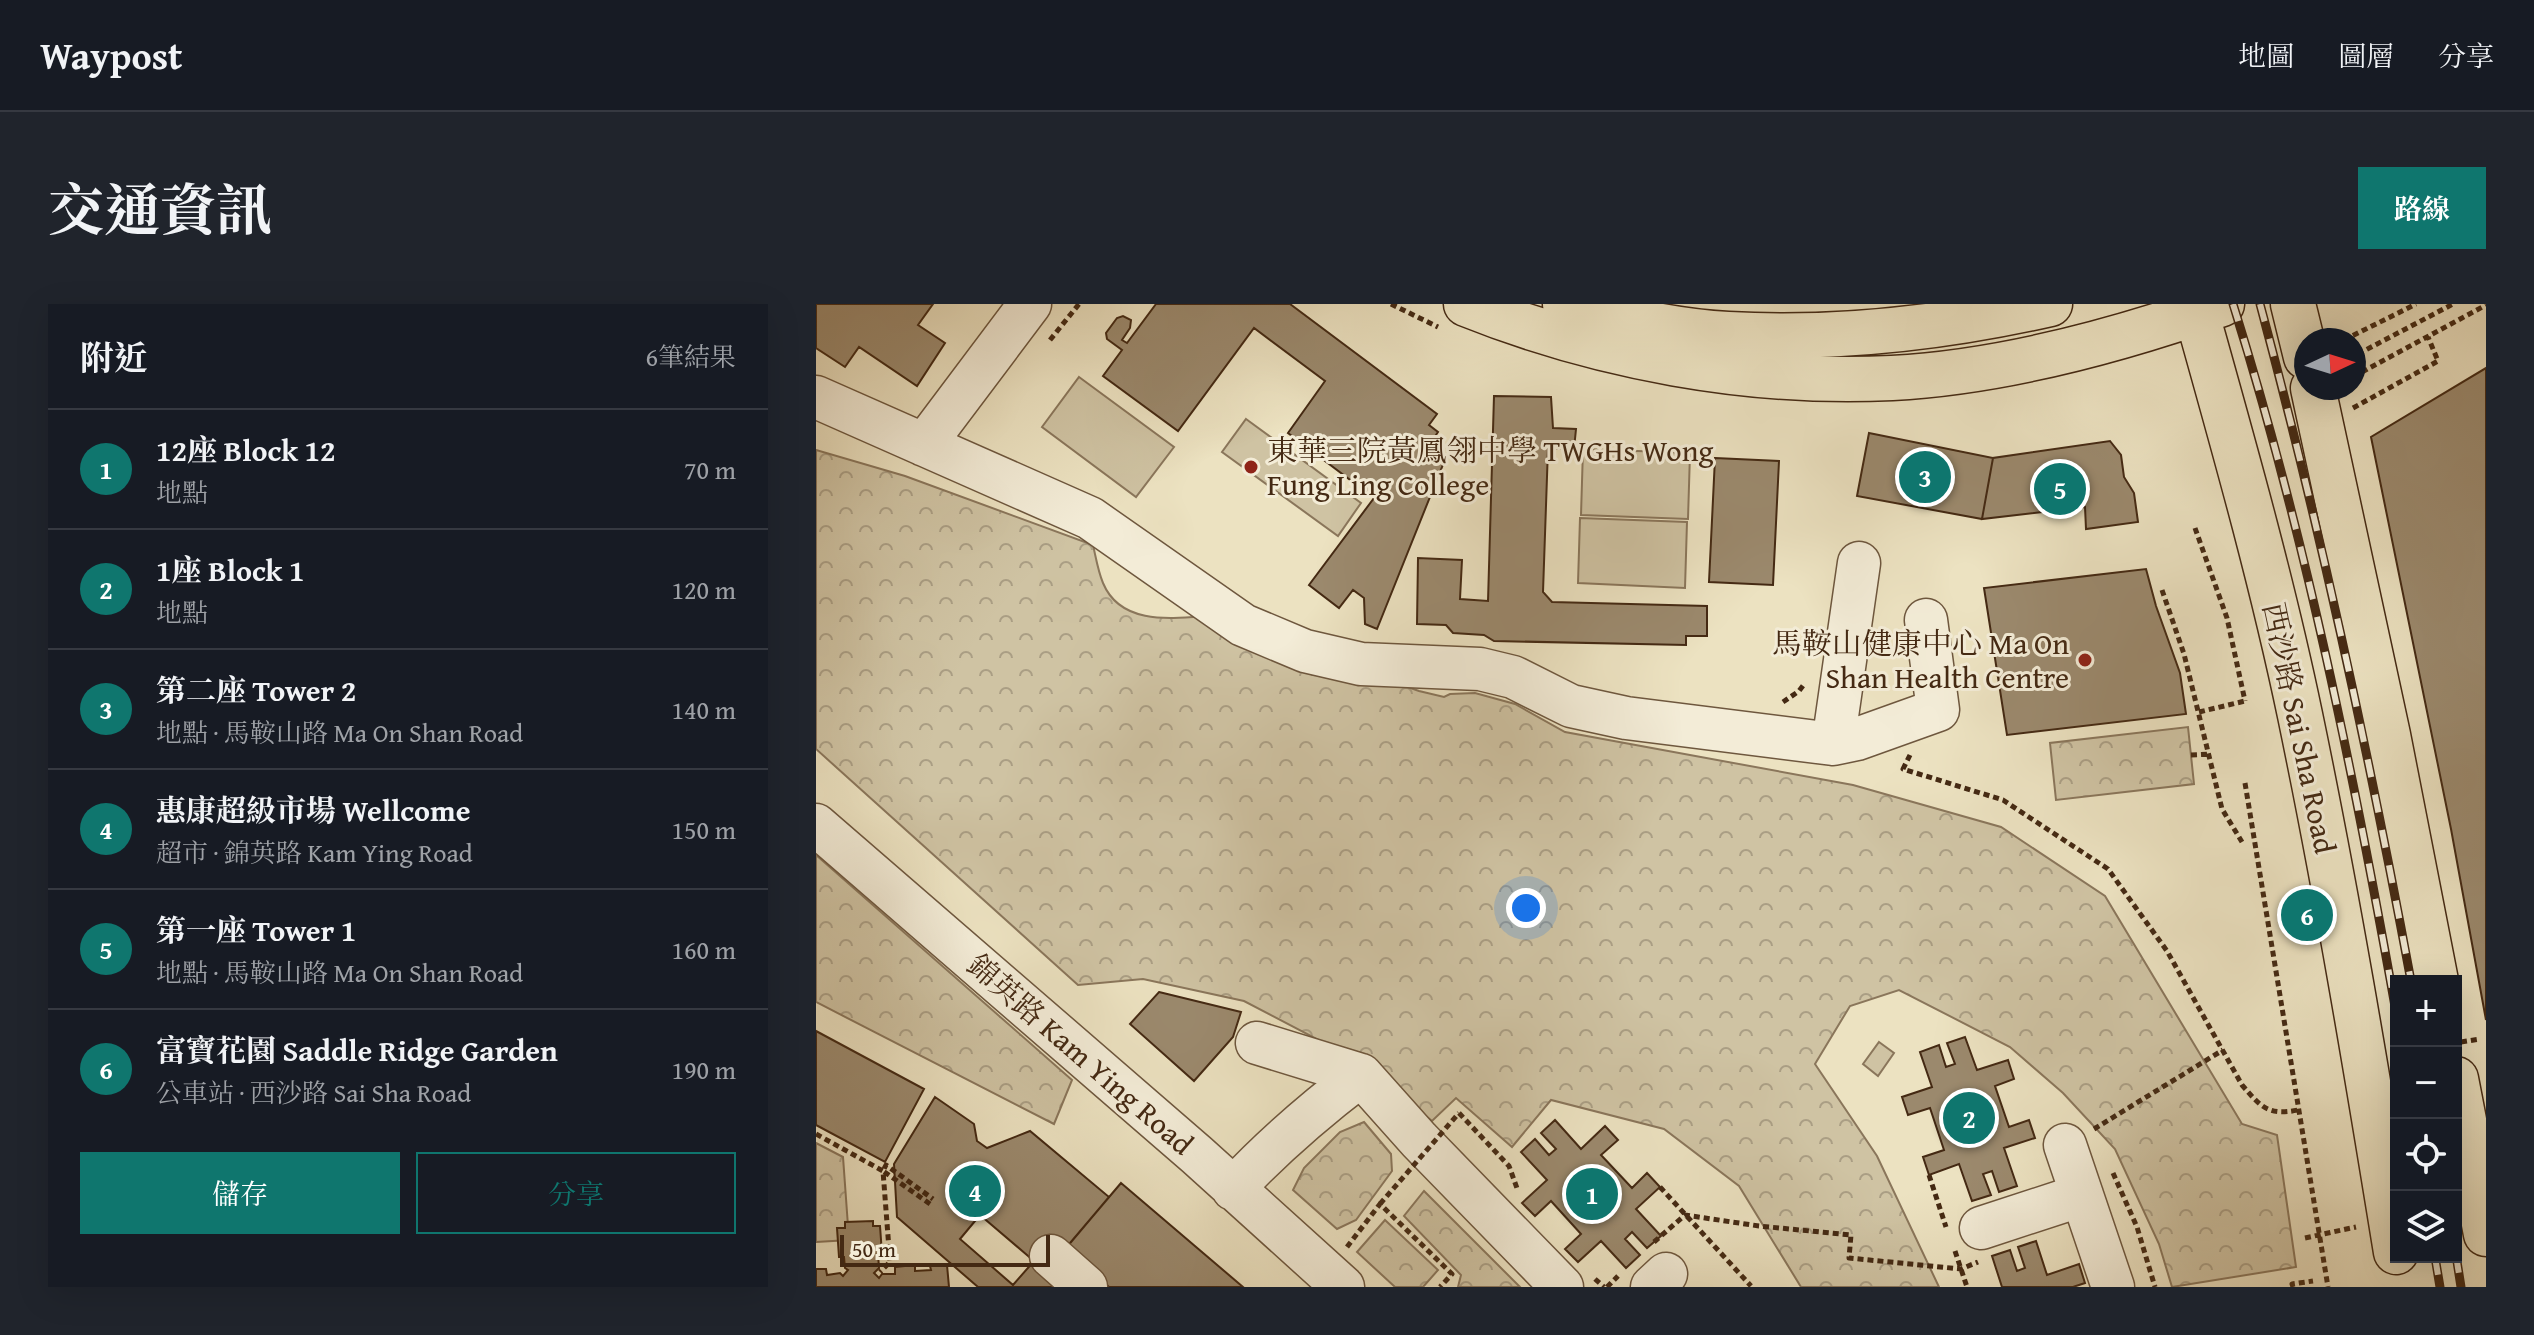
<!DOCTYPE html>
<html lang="zh-TW">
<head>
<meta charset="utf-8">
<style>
  :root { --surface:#171b24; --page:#20242c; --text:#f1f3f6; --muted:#9ea1a6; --line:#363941; --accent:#0f766e }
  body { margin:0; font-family:"Gentium Book Plus","Noto Serif TC",serif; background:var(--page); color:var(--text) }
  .controls { position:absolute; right:24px; bottom:24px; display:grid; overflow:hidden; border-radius:0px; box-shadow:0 8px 32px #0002 }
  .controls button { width:72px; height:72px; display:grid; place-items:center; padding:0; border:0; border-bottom:2px solid var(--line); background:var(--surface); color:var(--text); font:40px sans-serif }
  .compass { position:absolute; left:1478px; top:24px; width:72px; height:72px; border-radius:50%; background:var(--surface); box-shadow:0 8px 32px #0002; rotate:86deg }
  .scale { position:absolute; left:24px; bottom:20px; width:210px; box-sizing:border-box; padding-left:8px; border:4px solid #442913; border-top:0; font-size:22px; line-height:28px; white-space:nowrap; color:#442913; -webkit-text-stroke:6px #f3ecd7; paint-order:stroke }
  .you { position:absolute; left:710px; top:604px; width:28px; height:28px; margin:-20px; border:6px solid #fff; border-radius:50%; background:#1a73e8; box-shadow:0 0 0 12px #1a73e833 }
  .badge { display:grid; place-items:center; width:52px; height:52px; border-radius:50%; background:var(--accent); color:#fff; font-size:26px; font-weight:700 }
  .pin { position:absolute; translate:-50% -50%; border:4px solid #fff; box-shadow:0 2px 8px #0006 }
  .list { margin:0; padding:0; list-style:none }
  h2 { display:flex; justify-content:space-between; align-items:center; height:104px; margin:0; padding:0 32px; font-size:34px }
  h2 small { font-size:26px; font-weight:400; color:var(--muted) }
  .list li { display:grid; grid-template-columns:52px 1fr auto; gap:24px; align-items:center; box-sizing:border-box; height:120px; padding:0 32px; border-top:2px solid var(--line) }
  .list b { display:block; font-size:30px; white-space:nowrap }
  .list p { margin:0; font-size:26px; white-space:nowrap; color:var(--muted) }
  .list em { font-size:26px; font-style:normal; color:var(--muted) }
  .actions { display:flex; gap:16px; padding:24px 32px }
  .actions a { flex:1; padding:18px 0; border:2px solid var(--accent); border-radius:0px; text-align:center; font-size:28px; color:var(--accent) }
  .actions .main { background:var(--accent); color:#fff }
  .icon { flex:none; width:44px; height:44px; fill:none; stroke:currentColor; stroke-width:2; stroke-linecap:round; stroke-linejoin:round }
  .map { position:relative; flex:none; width:1670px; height:983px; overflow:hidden; border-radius:0px }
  header { display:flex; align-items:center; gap:48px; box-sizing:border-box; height:112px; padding:0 40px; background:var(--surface); border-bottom:2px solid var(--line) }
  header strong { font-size:38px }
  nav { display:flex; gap:44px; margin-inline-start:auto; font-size:28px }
  .intro { display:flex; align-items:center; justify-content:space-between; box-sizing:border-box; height:192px; padding:0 48px }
  h1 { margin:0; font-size:56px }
  .button { padding:20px 36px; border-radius:0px; background:var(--accent); color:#fff; font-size:28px; font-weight:700 }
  main { display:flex; gap:48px; padding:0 48px }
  aside { flex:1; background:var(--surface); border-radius:0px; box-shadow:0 8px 32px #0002 }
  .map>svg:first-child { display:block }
  .grass { fill:#cfc3a3; stroke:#8a765b; stroke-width:2 }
  .forest { fill:url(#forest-crowns); stroke:#8a765b; stroke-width:2 }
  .building { fill:#9b896d; stroke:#442913; stroke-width:2; fill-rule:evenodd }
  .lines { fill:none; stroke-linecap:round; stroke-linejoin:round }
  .minor-casing { stroke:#6e573e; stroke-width:45 }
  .major-casing { stroke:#442913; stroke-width:47 }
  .path { stroke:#442913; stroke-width:5; stroke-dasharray:6 4; stroke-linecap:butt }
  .minor { stroke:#f3ecd7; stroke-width:42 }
  .major { stroke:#ece2c1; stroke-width:44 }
  .rail-casing { stroke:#442913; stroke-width:9 }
  .rail { stroke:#f3ecd7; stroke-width:6; stroke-dasharray:18; stroke-linecap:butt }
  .path-bridge { stroke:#442913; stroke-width:5; stroke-dasharray:6 4; stroke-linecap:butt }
  .poi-dot { fill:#8f2418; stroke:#f3ecd7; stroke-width:3 }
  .labels { text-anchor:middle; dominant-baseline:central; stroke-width:6; stroke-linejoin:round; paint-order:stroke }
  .poi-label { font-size:30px; fill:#442913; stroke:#f3ecd7; text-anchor:start }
  .street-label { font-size:30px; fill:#442913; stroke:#f3ecd7 }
</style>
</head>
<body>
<header>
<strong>Waypost</strong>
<nav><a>地圖</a><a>圖層</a><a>分享</a></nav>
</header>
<div class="intro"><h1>交通資訊</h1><a class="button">路線</a></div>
<main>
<aside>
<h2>附近<small>6筆結果</small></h2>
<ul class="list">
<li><span class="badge">1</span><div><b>12座 Block 12</b><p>地點</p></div><em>70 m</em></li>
<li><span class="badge">2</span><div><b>1座 Block 1</b><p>地點</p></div><em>120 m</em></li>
<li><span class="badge">3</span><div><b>第二座 Tower 2</b><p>地點 · 馬鞍山路 Ma On Shan Road</p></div><em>140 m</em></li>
<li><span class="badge">4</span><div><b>惠康超級市場 Wellcome</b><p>超市 · 錦英路 Kam Ying Road</p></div><em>150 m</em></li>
<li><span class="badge">5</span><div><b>第一座 Tower 1</b><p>地點 · 馬鞍山路 Ma On Shan Road</p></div><em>160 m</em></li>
<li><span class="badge">6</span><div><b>富寶花園 Saddle Ridge Garden</b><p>公車站 · 西沙路 Sai Sha Road</p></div><em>190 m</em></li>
</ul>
<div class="actions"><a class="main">儲存</a><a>分享</a></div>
</aside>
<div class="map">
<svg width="1670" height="983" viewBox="0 0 1670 983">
  <defs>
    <pattern id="forest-crowns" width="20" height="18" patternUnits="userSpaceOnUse" patternTransform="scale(2)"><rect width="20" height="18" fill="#cfc3a3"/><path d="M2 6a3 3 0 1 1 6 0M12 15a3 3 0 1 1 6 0" fill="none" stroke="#aa9e84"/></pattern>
  </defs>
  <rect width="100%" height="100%" fill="#ece2c1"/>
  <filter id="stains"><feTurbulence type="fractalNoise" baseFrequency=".0025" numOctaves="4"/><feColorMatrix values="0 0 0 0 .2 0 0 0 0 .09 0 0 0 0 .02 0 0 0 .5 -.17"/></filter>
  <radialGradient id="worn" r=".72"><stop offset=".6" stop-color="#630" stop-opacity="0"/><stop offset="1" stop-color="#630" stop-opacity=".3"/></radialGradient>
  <!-- grass -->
  <path class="grass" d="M263 73 358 143 320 193 226 123Z
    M430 115 545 199 522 232 406 148Z
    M767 145 874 149 872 215 765 211Z
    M764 214 871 218 869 284 762 279Z
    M1063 738 1078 749 1062 772 1047 760Z"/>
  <!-- forest -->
  <path class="forest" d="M0 146 89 172 277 241C280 254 282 267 287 279 304 320 352 315 389 312L603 387 628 393 634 390 659 389 699 400 749 428 1037 481 1185 523 1289 592 1426 820 1461 831 1480 963 1356 983 1343 940 1299 845 1247 789 1194 743 1083 686 1034 702 999 760 1061 852 1123 983H985L923 882 848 825 735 796 696 843 640 794 616 817 541 756 428 697 327 675 262 681 0 445Z
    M1372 423 1378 480 1240 496 1234 439Z
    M0 551 256 776 238 820 0 698Z
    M548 818 575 850 576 867 540 916 521 925 477 886 488 864 524 828Z
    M0 839 27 853 33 936 0 938Z
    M608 887 704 983H642L645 971 588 912Z
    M569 916 622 966 607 983H579L541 948Z"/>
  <!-- building -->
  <path class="building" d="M0 0H117L102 21 129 39 101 82 43 43 29 63 0 44Z
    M340 0H474L621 110 613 121 622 128 613 141 630 153 561 325 549 320 548 294 537 286 523 304 493 281 558 194 472 129 509 77 438 24 362 127 287 72 306 46 291 35 290 29 301 14 307 12 315 16 314 24 306 36 311 39Z
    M1670 64V716L1635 525 1555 133Z
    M678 92 735 93 737 124 760 125 758 145 732 144 727 288 736 298 891 302V332H870V341L678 337 668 331 637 329 630 321 601 320 602 254 646 256 644 295 672 297Z
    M1053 129 1177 154 1166 215 1041 192Z
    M1294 137 1305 151 1308 173 1318 189 1322 218 1270 225 1269 203 1166 215 1177 154Z
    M899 154 963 157 957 281 893 278Z
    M1330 265 1340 302 1364 369 1370 410 1191 431 1168 284Z
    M343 688 425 708 417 733 378 777 314 720Z
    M0 727 108 785 69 858 0 821Z
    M1149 733 1161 766 1192 756 1198 775 1179 782 1193 823 1213 816 1219 834 1188 844 1201 882 1183 888 1176 867 1167 870 1175 891 1156 897 1143 860 1113 871 1107 853 1128 846 1114 804 1092 811 1086 793 1116 783 1104 748 1123 741 1130 763 1139 760 1131 739Z
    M119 793 158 820 161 837 171 844 214 827 293 893 229 969 245 983H162L81 913 78 860ZM164 911 218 957 197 981 144 935Z
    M739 816 765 845 789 822 802 836 785 851 816 884 831 869 844 883 820 905 845 932 831 944 816 928 809 935 824 951 810 964 785 937 762 958 749 945 765 930 735 897 719 912 706 899 731 876 705 848 719 835 733 851 740 845 725 829Z
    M305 879 427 983H293L249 945Z
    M57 917V922H64L66 950H62L63 964 58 969 63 974 66 970H79V963L99 961V967L115 966 114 962 131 961 133 983H0V965H10L11 971 24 969 27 972 32 966 29 964 28 953H23L21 924H29V918Z
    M1220 937 1231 971 1263 960 1269 979 1257 983H1186L1176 952 1194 946 1201 967 1209 964 1202 943Z"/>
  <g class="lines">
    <!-- minor casing -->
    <g class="minor-casing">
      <path id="minor" d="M0 93 274 214 427 321 489 347 545 360 664 365 697 373 755 402 810 414 1017 440 1041 435 1122 406 1110 316
        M108 141 214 0
        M1017 440 1043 259
        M0 521 381 851 527 983
        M441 739 545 771
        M1249 841 1297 983
        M417 885C457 842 499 806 545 771L603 836 746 983
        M1165 924 1266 891
        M235 952 270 983
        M836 983 850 970"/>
    </g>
    <!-- major casing -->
    <g class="major-casing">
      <path id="major" d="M650 0C782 53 933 81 1076 74 1188 68 1301 37 1406 0
        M749 0C802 14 857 27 912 30 1020 36 1128 24 1234 0
        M1378 0C1416 136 1455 272 1484 411 1521 589 1551 769 1580 948
        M1477 0 1490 53
        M1497 84 1572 431 1620 677
        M1640 775 1670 930"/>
    </g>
    <!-- path -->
    <path class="path" d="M575 0 622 23
      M234 36 263 0
      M1528 36 1600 0
      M1542 50 1637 0
      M1546 68 1670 1
      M1537 104 1622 57 1612 33
      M1379 224 1411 314 1429 397
      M1346 286 1368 350 1406 505 1426 538
      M967 398 983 387 989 379
      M1094 451 1087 465 1187 496 1292 565 1351 647 1426 781C1445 803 1452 812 1482 806
      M1375 451 1394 450
      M1429 479 1512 983
      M1645 738 1664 735
      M643 809 693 862 702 887
      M1278 825 1407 746
      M0 830 67 867 74 958 64 968
      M1297 869 1321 923 1339 983
      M1113 871 1130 923
      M844 883 935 982
      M114 900 67 867 70 861 117 895
      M1489 934 1540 923
      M838 938 869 911 943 922 1035 931 1033 954 1145 965 1162 958
      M531 943 564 900 636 970 624 983
      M1139 947 1151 983
      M779 975 788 983
      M791 983 802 972
      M1477 983 1476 980 1497 977"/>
    <!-- minor -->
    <use href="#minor" class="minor"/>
    <!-- major -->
    <use href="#major" class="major"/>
    <!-- rail casing -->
    <g class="rail-casing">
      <path id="rail" d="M1417 0C1489 230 1538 471 1580 708
        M1444 0C1504 223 1553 450 1595 677
        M1640 951 1645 983
        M1619 953 1624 983"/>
    </g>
    <!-- rail -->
    <use href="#rail" class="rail"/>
    <!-- path-bridge -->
    <path class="path-bridge" d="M1383 408 1429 397
      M564 900 643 809"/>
  </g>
  <!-- markers -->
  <g class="poi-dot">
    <circle cx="435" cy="163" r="8"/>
    <circle cx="1269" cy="356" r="8"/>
  </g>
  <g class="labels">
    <!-- poi labels -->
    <g class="poi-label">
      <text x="451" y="146">東華三院黃鳳翎中學 TWGHs Wong<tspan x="451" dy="34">Fung Ling College</tspan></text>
      <text x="1253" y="339" text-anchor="end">馬鞍山健康中心 Ma On<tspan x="1253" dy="34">Shan Health Centre</tspan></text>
    </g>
    <!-- street labels -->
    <g class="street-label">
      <text transform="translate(1484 424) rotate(78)">西沙路 Sai Sha Road</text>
      <text transform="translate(265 750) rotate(41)">錦英路 Kam Ying Road</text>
    </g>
  </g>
  <rect width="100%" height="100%" filter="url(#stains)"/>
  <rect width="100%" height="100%" fill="url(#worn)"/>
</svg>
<div class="controls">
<button>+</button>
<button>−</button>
<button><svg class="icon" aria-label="locate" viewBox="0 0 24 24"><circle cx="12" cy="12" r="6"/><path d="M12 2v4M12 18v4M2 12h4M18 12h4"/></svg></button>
<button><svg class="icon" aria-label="layers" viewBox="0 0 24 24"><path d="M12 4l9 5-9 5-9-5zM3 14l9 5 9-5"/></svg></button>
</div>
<svg class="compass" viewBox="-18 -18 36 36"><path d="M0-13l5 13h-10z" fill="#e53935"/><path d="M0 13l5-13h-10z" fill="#9ea1a6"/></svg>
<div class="scale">50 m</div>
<div class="you"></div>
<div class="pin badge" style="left:776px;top:890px">1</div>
<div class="pin badge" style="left:1153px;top:814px">2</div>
<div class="pin badge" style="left:1109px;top:173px">3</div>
<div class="pin badge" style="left:159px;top:887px">4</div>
<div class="pin badge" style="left:1244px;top:185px">5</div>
<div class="pin badge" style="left:1491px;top:611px">6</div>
</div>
</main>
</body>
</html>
